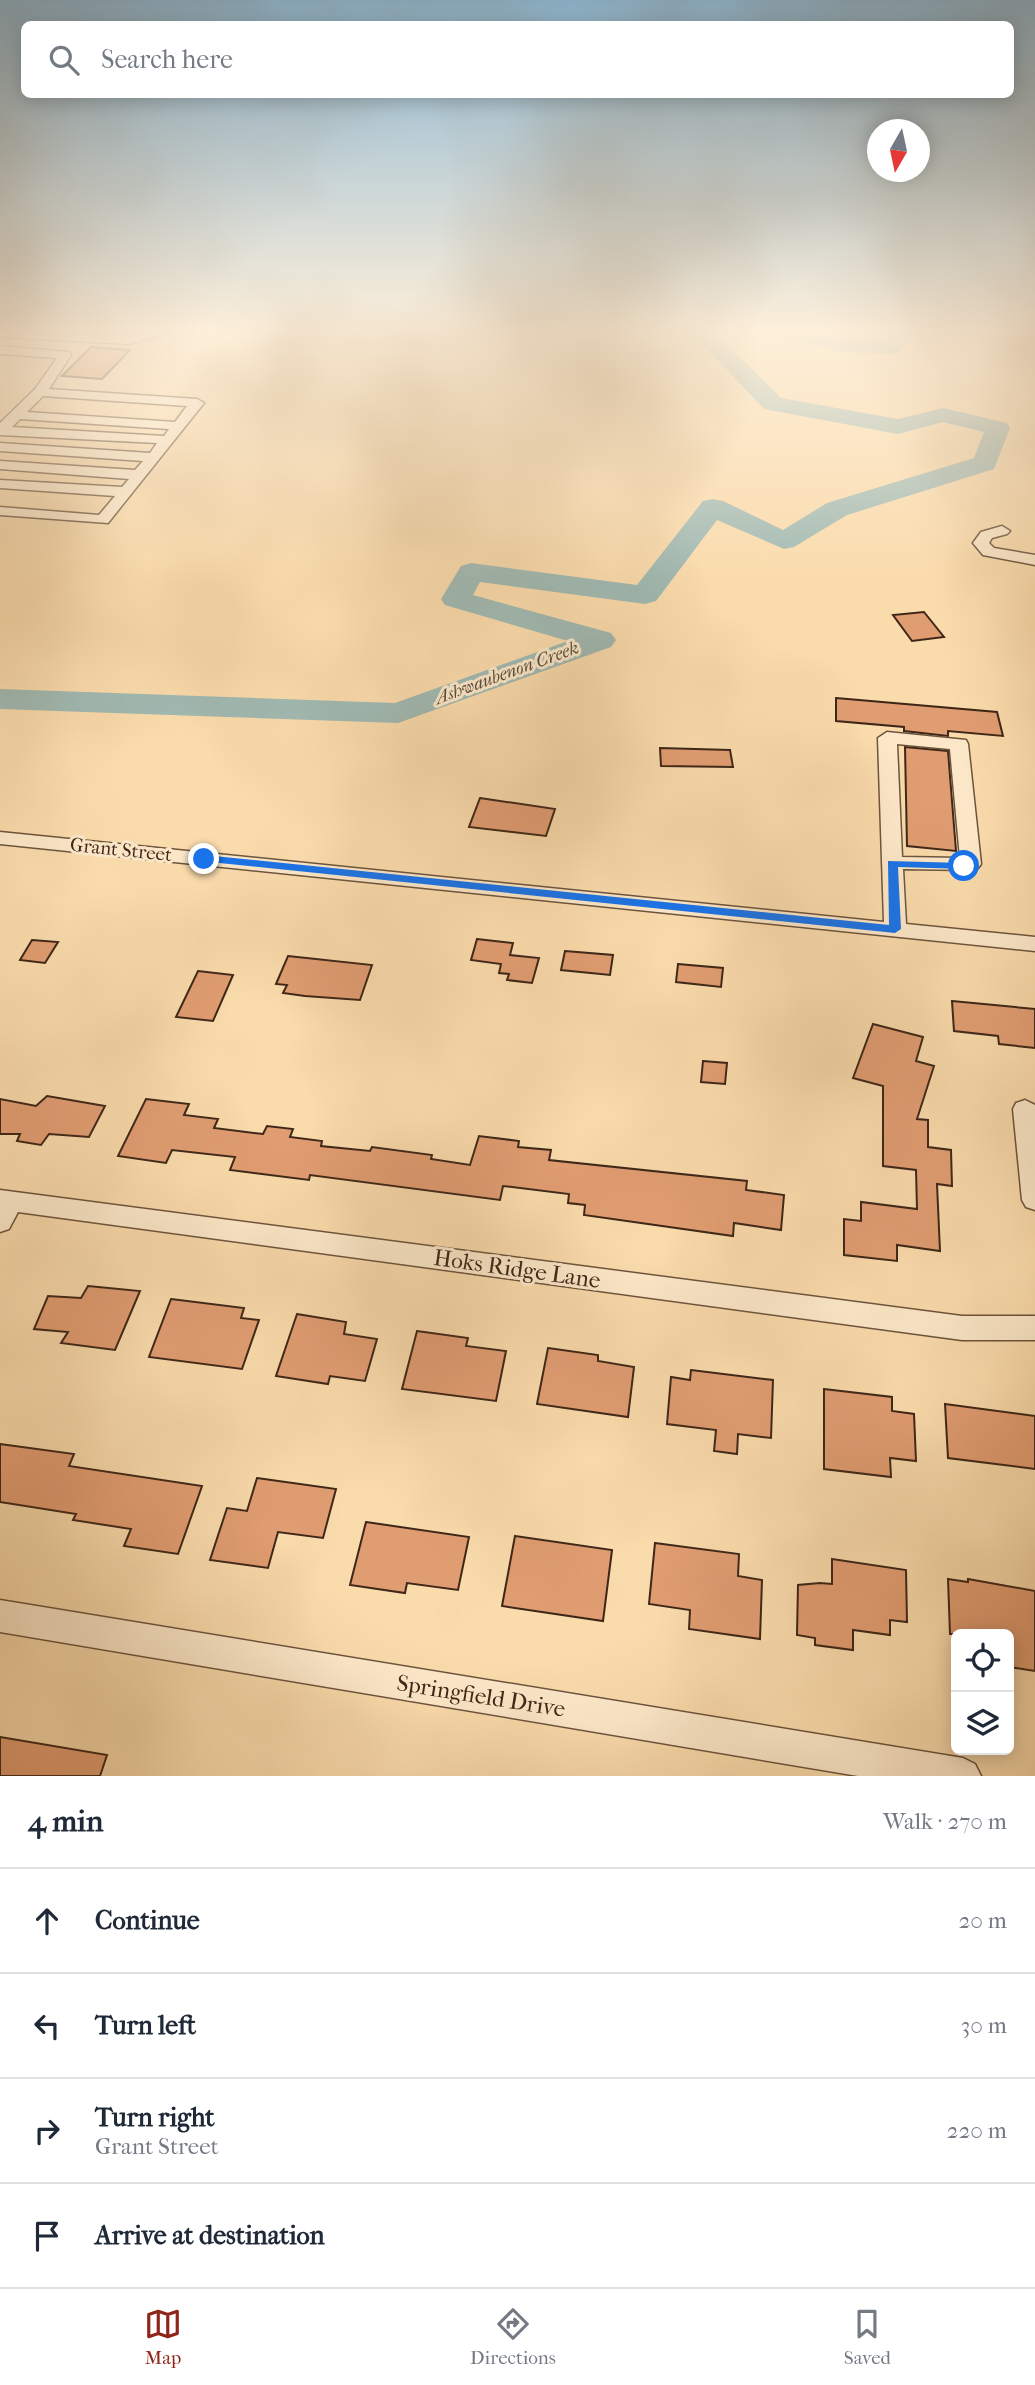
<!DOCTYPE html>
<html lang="en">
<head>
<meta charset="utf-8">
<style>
  :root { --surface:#fff; --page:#f6f6f7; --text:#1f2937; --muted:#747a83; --line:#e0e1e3; --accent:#8f2418 }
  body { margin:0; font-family:"IM FELL French Canon",serif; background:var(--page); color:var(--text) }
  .controls { position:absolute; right:21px; bottom:21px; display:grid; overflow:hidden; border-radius:10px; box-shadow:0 4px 18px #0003 }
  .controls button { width:63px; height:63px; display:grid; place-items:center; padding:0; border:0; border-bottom:2px solid var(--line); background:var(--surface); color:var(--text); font:35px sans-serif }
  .compass { position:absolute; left:867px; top:119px; width:63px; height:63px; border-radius:50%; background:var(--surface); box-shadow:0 4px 18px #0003; rotate:189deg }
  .stop { position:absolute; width:21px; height:21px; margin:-16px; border:5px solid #1a73e8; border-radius:50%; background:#fff }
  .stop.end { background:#1a73e8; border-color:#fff; box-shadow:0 2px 7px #0008 }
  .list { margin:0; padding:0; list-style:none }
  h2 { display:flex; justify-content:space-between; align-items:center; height:91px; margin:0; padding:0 28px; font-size:30px }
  h2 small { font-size:23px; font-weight:400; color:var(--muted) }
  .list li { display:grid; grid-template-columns:46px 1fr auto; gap:21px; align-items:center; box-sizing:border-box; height:105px; padding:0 28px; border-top:2px solid var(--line) }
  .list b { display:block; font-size:26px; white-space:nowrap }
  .list p { margin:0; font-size:23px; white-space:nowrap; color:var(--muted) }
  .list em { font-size:23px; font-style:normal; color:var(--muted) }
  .icon { flex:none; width:38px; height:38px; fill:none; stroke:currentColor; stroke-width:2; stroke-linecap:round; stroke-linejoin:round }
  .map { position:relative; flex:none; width:1035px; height:1776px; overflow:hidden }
  .search { position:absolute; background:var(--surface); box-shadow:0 4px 18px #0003; left:21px; right:21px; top:21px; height:77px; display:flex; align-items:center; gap:18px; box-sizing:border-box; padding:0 24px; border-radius:10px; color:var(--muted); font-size:26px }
  .sheet { height:511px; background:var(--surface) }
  nav { display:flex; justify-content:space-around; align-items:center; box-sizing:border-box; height:98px; border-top:2px solid var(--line); background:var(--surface); font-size:19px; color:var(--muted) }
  nav a { display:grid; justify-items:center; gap:4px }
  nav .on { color:var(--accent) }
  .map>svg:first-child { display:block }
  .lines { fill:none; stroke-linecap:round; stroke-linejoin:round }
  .river { fill:#a0b9b2; fill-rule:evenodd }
  .building { fill:#e19d72; stroke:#3e2718; stroke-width:2 }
  .minor-casing { stroke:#6d543d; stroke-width:3 }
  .minor { fill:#fce8c9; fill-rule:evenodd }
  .route { fill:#1a73e8 }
  .labels { text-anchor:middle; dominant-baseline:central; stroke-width:6; stroke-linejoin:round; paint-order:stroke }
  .far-water-label { font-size:18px; font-style:italic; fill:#564c3e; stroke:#fce8c9 }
  .street-label { font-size:19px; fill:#3e2718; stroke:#fce8c9 }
  .near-street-label { font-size:23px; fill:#3e2718; stroke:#fce8c9 }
</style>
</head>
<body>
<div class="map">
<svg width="1035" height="1776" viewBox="0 0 1035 1776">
  <rect width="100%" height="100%" fill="#fadbac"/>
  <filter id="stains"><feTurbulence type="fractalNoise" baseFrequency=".00286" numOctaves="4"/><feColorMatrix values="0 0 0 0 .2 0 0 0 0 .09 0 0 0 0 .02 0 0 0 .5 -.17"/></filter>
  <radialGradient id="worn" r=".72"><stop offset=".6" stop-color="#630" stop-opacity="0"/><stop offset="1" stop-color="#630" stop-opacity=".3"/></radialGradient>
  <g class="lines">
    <!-- river -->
    <path class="river" d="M691 332H715L781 398 898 419 943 408 1007 423 1010 428 994 469 847 515 794 547 784 549 717 520 656 601 645 604 480 582 473 595 611 633 616 640 611 647 398 723 0 709V689L395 703 568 641 445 605 441 599 461 566 471 563 637 585 703 501 713 499 723 501 783 530 827 503 974 458 984 432 943 422 898 434 764 409Z
      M784 332C818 332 850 339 885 340L891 332H913L899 352 891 354 840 352 787 337Z"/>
  </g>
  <!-- building -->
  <path class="building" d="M91 347 130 350 102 379 62 376Z
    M924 612 944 637 912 641 893 615Z
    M836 698 997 712 1003 736 948 731V736L904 731V727L836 721Z
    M905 747 948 751 956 851 907 846Z
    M660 748 730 750 733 767 661 766Z
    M480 798 555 809 546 836 469 827Z
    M477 939 513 943 510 955 539 958 532 983 507 980 509 974 499 973 501 964 471 960Z
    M32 940 58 942 45 963 20 960Z
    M565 951 613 955 610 975 561 970Z
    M288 956 372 965 360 1000 305 996 283 993 287 985 276 984Z
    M678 964 723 968 721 987 676 982Z
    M198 971 233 975 213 1021 176 1017Z
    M952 1001 1035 1009V1048L999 1044 998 1036 954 1031Z
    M873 1024 923 1037 916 1061 934 1066 917 1119 928 1120V1147L951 1150 952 1186 937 1184 940 1251 897 1245V1261L844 1255V1219L861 1221V1202L917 1209 916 1170 883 1166V1086L853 1078Z
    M703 1061 727 1063 725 1084 701 1082Z
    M47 1096 105 1106 89 1137 49 1134 41 1145 17 1141 20 1134H0V1099L36 1106Z
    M146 1099 189 1104 184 1115 218 1119 214 1128 263 1134 267 1126 293 1129 290 1137 322 1141 321 1146 370 1151 372 1147 432 1155 431 1159 470 1165 479 1136 519 1141 518 1147 551 1150 549 1160 747 1181 746 1190 784 1195 781 1230 734 1223 733 1236 584 1215 585 1205 568 1203 569 1194 503 1186 500 1200 310 1175 309 1180 230 1170 235 1157 172 1150 166 1163 118 1156Z
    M88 1286 140 1291 115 1350 61 1343 68 1332 34 1329 48 1296 81 1298Z
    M171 1299 244 1308 241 1318 259 1320 242 1369 149 1357Z
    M297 1314 346 1322 344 1334 377 1339 365 1381 330 1376 328 1384 276 1376Z
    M417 1331 468 1338 466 1346 506 1351 496 1401 402 1389Z
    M548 1348 598 1355V1361L634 1367 628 1417 537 1404Z
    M691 1370 773 1380 771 1438 738 1434 737 1454 714 1451 716 1430 667 1424 671 1377 690 1380Z
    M824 1389 892 1397V1411L914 1414 916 1461 890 1458 891 1477 824 1469Z
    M945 1404 1035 1416V1469L948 1458Z
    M0 1444 74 1454 69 1466 202 1486 178 1554 124 1546 131 1529 73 1520 76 1514 0 1502Z
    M257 1478 336 1489 323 1538 278 1532 268 1568 210 1560 227 1508 247 1511Z
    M366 1522 469 1537 458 1590 407 1583 405 1593 350 1585Z
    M515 1536 612 1550 603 1621 502 1606Z
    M655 1543 739 1554 738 1576 762 1580 760 1639 689 1629 690 1610 649 1604Z
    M832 1559 906 1570 907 1622 890 1620V1635L853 1630V1650L815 1645V1638L797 1635 798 1585 820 1583 832 1584Z
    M948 1579 968 1582V1579L1035 1591V1671L1009 1667V1634H950Z
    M0 1737 107 1755 100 1776H0Z"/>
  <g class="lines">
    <!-- minor casing -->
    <g class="minor-casing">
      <path id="minor" d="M0 332 130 336 150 332H174L130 344 0 337Z
        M0 346 69 352 71 355 49 389 197 399 204 403 108 523 0 515V507L99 515 115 496 0 488V480L122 487 129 479 0 469V461L135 470 143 461 0 451V443L150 453 157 443 0 435V423L35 389 57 358 0 354ZM43 396 187 406 175 422 27 412ZM20 419 169 429 164 436 12 427Z
        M1002 526 1010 531 1007 534 992 538 989 543 994 548 1035 555V565L983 555 973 543 981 532Z
        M887 732 966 740 968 744 981 864 978 868 971 870 903 869 906 924 1035 937V951L0 844V832L884 922 878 738ZM897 744 950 749 960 858 902 857Z
        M1025 1100 1035 1105V1210L1026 1207 1022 1200 1013 1109 1016 1103Z
        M0 1190 962 1316H1035V1340H962L18 1212 9 1229 0 1232Z
        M0 1600 963 1758 975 1764 981 1776H858L0 1632Z"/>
    </g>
    <!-- minor -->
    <use href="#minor" class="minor"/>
  </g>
  <!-- sky -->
  <linearGradient id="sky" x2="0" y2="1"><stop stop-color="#8bb6d2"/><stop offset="0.57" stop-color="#fdefda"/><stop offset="1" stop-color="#fdefda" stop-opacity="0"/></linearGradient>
  <rect width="1035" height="581" fill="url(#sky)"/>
  <!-- route -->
  <path class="route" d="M204 855 889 925 888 861 964 863 970 866 964 869 898 867 901 929 895 933 200 861 199 859Z"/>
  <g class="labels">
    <!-- far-water labels -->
    <g class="far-water-label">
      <text transform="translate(507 673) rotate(-20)">Ashwaubenon Creek</text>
    </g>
    <!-- street labels -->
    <g class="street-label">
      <text transform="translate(121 850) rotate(6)">Grant Street</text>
    </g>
    <!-- near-street labels -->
    <g class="near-street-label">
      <text transform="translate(517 1269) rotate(8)">Hoks Ridge Lane</text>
      <text transform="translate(481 1696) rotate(9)">Springfield Drive</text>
    </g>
  </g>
  <rect width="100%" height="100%" filter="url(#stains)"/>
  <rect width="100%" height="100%" fill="url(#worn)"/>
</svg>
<div class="controls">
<button><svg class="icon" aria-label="locate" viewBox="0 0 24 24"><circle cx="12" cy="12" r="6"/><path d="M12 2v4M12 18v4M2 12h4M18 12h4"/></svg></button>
<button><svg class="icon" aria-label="layers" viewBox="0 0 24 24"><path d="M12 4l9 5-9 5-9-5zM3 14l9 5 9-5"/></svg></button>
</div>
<svg class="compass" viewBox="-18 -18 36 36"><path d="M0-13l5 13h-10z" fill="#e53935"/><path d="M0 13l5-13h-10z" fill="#747a83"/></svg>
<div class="stop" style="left:964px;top:866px"></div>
<div class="stop end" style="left:204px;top:859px"></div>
<div class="search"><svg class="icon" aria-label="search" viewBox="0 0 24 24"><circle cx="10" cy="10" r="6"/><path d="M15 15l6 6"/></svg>Search here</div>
</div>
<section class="sheet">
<h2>4 min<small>Walk · 270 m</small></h2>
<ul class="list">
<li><svg class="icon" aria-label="ahead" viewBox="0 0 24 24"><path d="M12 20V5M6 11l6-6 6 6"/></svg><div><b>Continue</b></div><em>20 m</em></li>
<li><svg class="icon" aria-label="left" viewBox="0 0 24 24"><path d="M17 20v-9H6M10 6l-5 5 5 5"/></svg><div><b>Turn left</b></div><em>30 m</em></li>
<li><svg class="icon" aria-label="right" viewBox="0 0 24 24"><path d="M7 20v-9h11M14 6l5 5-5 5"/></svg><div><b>Turn right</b><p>Grant Street</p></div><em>220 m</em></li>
<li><svg class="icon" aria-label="arrive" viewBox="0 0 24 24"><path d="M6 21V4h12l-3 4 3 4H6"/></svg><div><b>Arrive at destination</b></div></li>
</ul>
</section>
<nav>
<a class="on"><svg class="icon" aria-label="map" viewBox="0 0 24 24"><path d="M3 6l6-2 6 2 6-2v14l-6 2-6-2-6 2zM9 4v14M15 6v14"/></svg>Map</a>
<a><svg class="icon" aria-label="directions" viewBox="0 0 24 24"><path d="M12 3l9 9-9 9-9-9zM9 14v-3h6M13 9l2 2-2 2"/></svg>Directions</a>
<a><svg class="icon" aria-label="saved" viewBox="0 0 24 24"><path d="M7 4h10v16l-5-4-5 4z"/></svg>Saved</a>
</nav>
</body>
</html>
